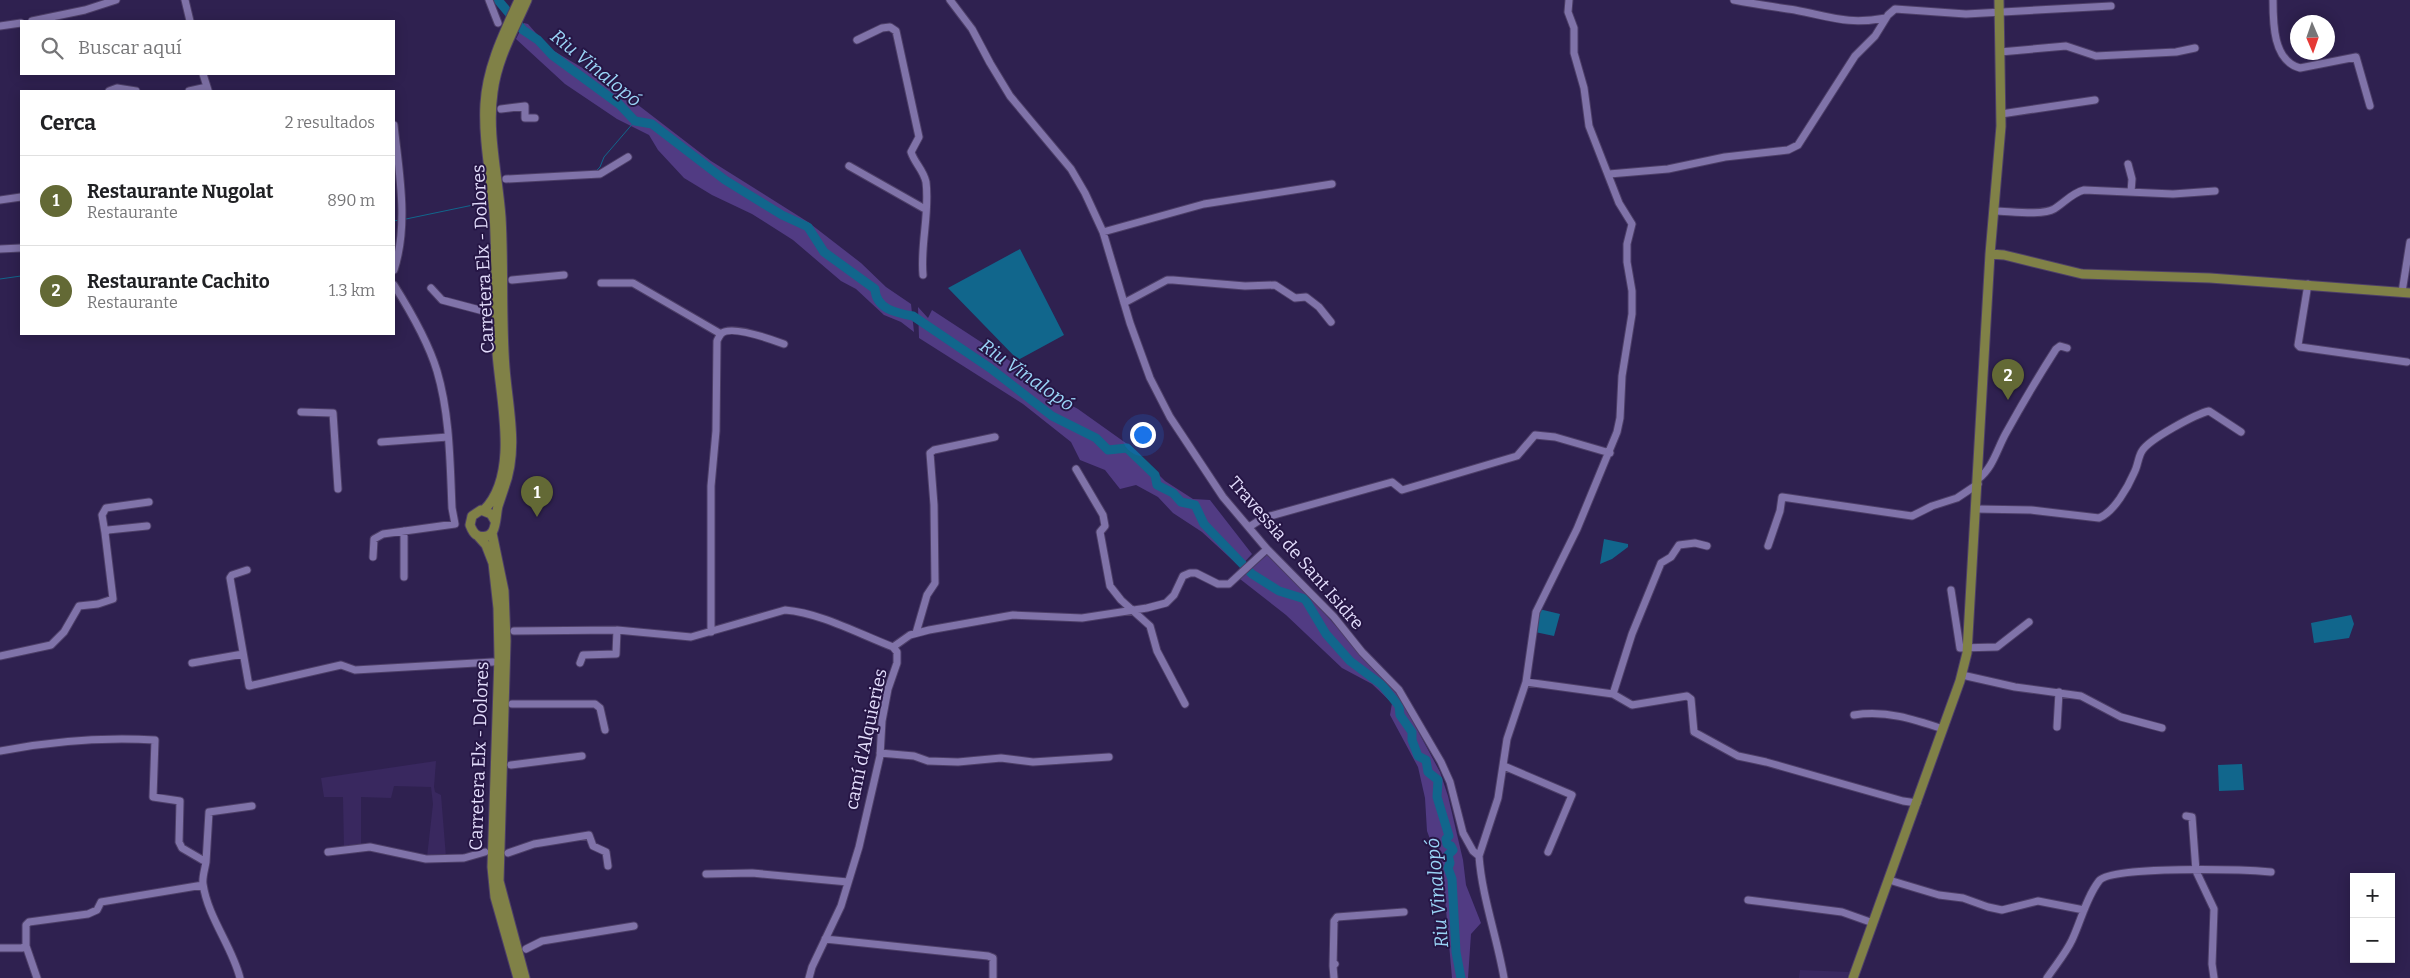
<!DOCTYPE html>
<html lang="es">
<head>
<meta charset="utf-8">
<style>
  :root { --surface:#fff; --page:#f6f6f6; --text:#202124; --muted:#757577; --line:#e0e0e0; --accent:#636935 }
  body { margin:0; font-family:Bitter,serif; background:var(--page); color:var(--text) }
  .controls { position:absolute; right:15px; bottom:15px; display:grid; overflow:hidden; border-radius:0px; box-shadow:0 2px 12px #0003 }
  .controls button { width:45px; height:45px; display:grid; place-items:center; padding:0; border:0; border-bottom:1px solid var(--line); background:var(--surface); color:var(--text); font:25px sans-serif }
  .compass { position:absolute; left:2290px; top:15px; width:45px; height:45px; border-radius:50%; background:var(--surface); box-shadow:0 2px 12px #0003; rotate:178deg }
  .you { position:absolute; left:1142px; top:434px; width:18px; height:18px; margin:-12px; border:4px solid #fff; border-radius:50%; background:#1a73e8; box-shadow:0 0 0 8px #1a73e833 }
  .badge { display:grid; place-items:center; width:32px; height:32px; border-radius:50%; background:var(--accent); color:#fff; font-size:16px; font-weight:700 }
  .pin { position:absolute; translate:-50% -41px; filter:drop-shadow(0 1px 2px #0008) }
  .pin::after { content:''; position:absolute; top:26px; width:18px; height:15px; background:inherit; clip-path:polygon(0 0,100% 0,50% 100%) }
  .list { margin:0; padding:0; list-style:none }
  h2 { display:flex; justify-content:space-between; align-items:center; height:65px; margin:0; padding:0 20px; font-size:21px }
  h2 small { font-size:16px; font-weight:400; color:var(--muted) }
  .list li { display:grid; grid-template-columns:32px 1fr auto; gap:15px; align-items:center; box-sizing:border-box; height:90px; padding:0 20px; border-top:1px solid var(--line) }
  .list b { display:block; font-size:19px; white-space:nowrap }
  .list p { margin:0; font-size:16px; white-space:nowrap; color:var(--muted) }
  .list em { font-size:16px; font-style:normal; color:var(--muted) }
  .icon { flex:none; width:28px; height:28px; fill:none; stroke:currentColor; stroke-width:2; stroke-linecap:round; stroke-linejoin:round }
  .map { position:relative; flex:none; width:2410px; height:978px; overflow:hidden }
  .search { position:absolute; background:var(--surface); box-shadow:0 2px 12px #0003; left:20px; top:20px; width:375px; height:55px; display:flex; align-items:center; gap:12px; box-sizing:border-box; padding:0 18px; border-radius:0px; color:var(--muted); font-size:19px }
  .panel { position:absolute; background:var(--surface); box-shadow:0 2px 12px #0003; left:20px; top:90px; width:375px; height:245px; border-radius:0px }
  .map>svg:first-child { display:block }
  .built { fill:#39285f }
  .green { fill:#513b83 }
  .water { fill:#11668c }
  .lines { fill:none; stroke-linecap:round; stroke-linejoin:round }
  .stream { stroke:#11668c; stroke-width:1 }
  .river { stroke:#11668c; stroke-width:9 }
  .minor-casing { stroke:#4d3f68; stroke-width:9 }
  .major-casing { stroke:#4d3f68; stroke-width:11 }
  .minor { stroke:#8073a9; stroke-width:7 }
  .major { stroke:#808147; stroke-width:9 }
  .labels { text-anchor:middle; dominant-baseline:central; stroke-width:4; stroke-linejoin:round; paint-order:stroke }
  .street-label { font-size:18px; fill:#e3ddfc; stroke:#261645 }
  .water-label { font-size:19px; font-style:italic; fill:#99d3f5; stroke:#261645 }
</style>
</head>
<body>
<div class="map">
<svg width="2410" height="978" viewBox="0 0 2410 978">
  <rect width="100%" height="100%" fill="#2f2150"/>
  <!-- built -->
  <path class="built" d="M436 761 434 787 435 792 441 795 446 857H427L433 804 431 787 394 786 391 798 361 797V847L344 849 343 797H324L321 778Z
    M1800 970 1849 972 1847 978H1799Z"/>
  <!-- green -->
  <path class="green" d="M524 23 528 24 549 48 616 88 711 161 808 222 861 263 886 287 911 304 914 332 901 322 884 315 856 289 841 281 793 240 752 214 712 195 684 178 658 150 649 135 617 119 565 84 516 39Z
    M918 307 928 318 932 310 1010 361 1045 391 1078 409 1130 446 1165 481 1193 499 1210 500 1252 554 1240 567 1202 532 1173 513 1158 497 1136 485 1120 489 1105 470 1080 460 1071 442 1023 404 919 338Z
    M1267 555 1318 606 1396 693 1405 707 1440 772 1448 796 1463 860 1466 885 1481 923 1471 934 1468 978H1452L1444 887 1440 866 1427 831 1425 798 1418 767 1390 715 1392 703 1372 684 1342 668 1286 615 1240 579Z"/>
  <!-- water -->
  <path class="water" d="M1020 249 1064 335 1018 360 948 288Z
    M1604 539 1628 544V547L1612 559 1600 564Z
    M1539 609 1560 614 1554 636 1535 632Z
    M2351 615 2354 624 2349 638 2314 643 2311 623Z
    M2242 764 2244 790 2219 791 2218 765Z"/>
  <g class="lines">
    <!-- stream -->
    <path class="stream" d="M596 171 600 167 604 157 635 121
      M406 219 478 204
      M394 221 399 220
      M0 279 21 276"/>
    <!-- river -->
    <path class="river" d="M498 0 523 30 538 40 552 55 619 104 635 121 652 124 725 180 782 215 808 227 824 252 875 289C876 309 896 313 913 316L990 368 1052 416 1096 438 1108 450 1127 448 1155 475 1157 485 1173 493 1181 502 1195 505 1204 524 1252 574 1279 591 1305 599 1326 634 1350 661 1382 685 1399 706 1400 715 1412 732V740L1418 756 1426 760 1428 772 1438 780 1437 797 1449 836 1446 839 1447 844 1451 846 1453 850 1448 855 1450 863 1448 868 1452 879 1456 952 1461 978"/>
    <!-- minor casing -->
    <g class="minor-casing">
      <path id="minor" d="M185 0 190 21
        M489 0 498 23
        M950 0 972 29 990 63 1010 96 1071 169 1085 193 1103 232 1130 323 1150 378 1170 417 1223 497 1267 549 1334 617 1362 652 1399 690 1441 762 1450 782 1463 833 1473 851 1479 856C1482 897 1497 937 1504 978
        M1734 0C1754 4 1775 7 1795 10 1832 17 1847 25 1886 18
        M2273 0C2273 23 2273 61 2300 68L2356 57 2370 106
        M32 21 85 10 116 0
        M0 26 21 23
        M857 40 882 28 890 27 896 31 919 137 911 152C915 164 923 169 926 182 930 213 920 245 923 275
        M2000 52 2066 46 2096 56 2176 52 2195 48
        M203 74 208 90
        M109 91 117 88 136 91
        M189 91 207 87
        M501 109 525 106V118H535
        M2001 114 2095 100
        M394 125C399 172 409 224 394 270
        M2128 164 2132 179 2131 192
        M849 166 925 209
        M1609 174 1668 169 1725 157 1788 150 1798 145 1855 56 1875 36 1888 15 1895 9 1966 14 2111 6
        M506 179 600 174 628 157
        M0 200 21 197
        M1995 211C2009 211 2042 216 2054 209 2065 202 2072 193 2084 190L2173 194 2215 191
        M1103 232 1204 204 1332 184
        M0 249 21 248
        M512 280 564 275
        M601 283H633L721 334
        M2308 284 2298 345 2300 347 2407 362
        M431 288 442 300 491 313
        M2402 292 2410 242
        M1124 303 1167 280H1173L1245 286 1275 285 1295 298 1306 297 1319 307 1331 322
        M301 412 333 413 338 489
        M381 442 448 437
        M1076 469 1103 515 1105 526 1100 532 1110 586 1121 600 1150 626 1157 651 1185 704
        M1978 479C1993 468 1997 449 2006 433 2022 404 2038 377 2056 349L2060 346 2067 348
        M1976 509 2031 510 2099 518C2114 512 2128 487 2134 473 2138 466 2138 457 2142 451 2149 439 2196 414 2209 411L2241 432
        M1249 527 1263 518 1392 482 1402 490 1517 456 1535 435 1555 437 1610 453
        M404 531V577
        M105 533 102 515 106 508 149 502
        M1768 546 1780 511 1782 497 1912 516 1932 506 1957 498 1978 484
        M373 557 374 539 383 534 455 524 452 508C450 463 450 415 437 371 428 341 411 312 394 285
        M247 570 232 575 230 578 249 686 341 665 355 670 493 662
        M1951 590 1960 648 1997 647 2029 622
        M514 631 617 630 691 637 785 610C821 613 859 634 893 647L897 652V663L888 689 882 721 880 756 859 847 841 906 812 967 809 978
        M711 632V486L716 431 717 341C718 339 719 336 721 334 730 324 773 340 784 344
        M916 633 927 595 935 583 934 505 930 453 934 450 995 437
        M893 647 910 635 929 630 1013 615 1082 618 1147 608 1166 603 1174 595 1183 576 1190 573H1196L1218 584H1229L1267 549
        M0 656 51 645 64 632 79 606 98 604 113 599 105 533 108 530 147 526
        M192 663 243 654
        M580 663 583 655 616 654 617 630
        M1962 675 2015 687 2081 696 2121 717 2162 728
        M1526 682 1613 694 1632 705 1687 696 1691 699 1694 732 1738 756 1766 762 1903 801 1917 803
        M1613 694 1632 634 1661 563 1671 557 1679 545 1695 543 1707 546
        M512 704H595L600 708 605 730
        M1854 715C1886 710 1913 719 1943 729
        M2057 727 2059 692
        M0 751C52 741 102 737 155 740L153 797 180 801 179 842 182 848 206 862C205 869 202 877 203 884 208 918 232 946 240 978
        M880 753 914 756 928 761 958 762 1001 758 1033 762 1109 757
        M511 765 582 756
        M1504 766 1572 795 1548 852
        M2186 816 2192 817 2196 871 2214 909 2212 964 2214 978
        M328 852 370 847 426 859 464 858 485 852
        M508 853 534 844 589 835 593 846 606 852 608 866
        M1479 856 1498 798 1507 739 1526 682 1536 612 1577 529 1617 432 1620 418 1622 376 1632 314V291L1627 262V244L1632 224 1619 203 1589 126 1584 88 1574 53V28L1568 12 1569 0
        M206 862 209 812 252 806
        M706 874 752 873 848 882
        M1889 880 1939 895 1963 898 1988 907 2002 910 2038 901 2084 910
        M1748 900 1842 912 1873 923
        M825 939 988 956 993 958V978
        M26 946 37 978
        M0 948H22L26 946V925L29 922 88 914 97 910 101 902 203 885
        M526 949 542 941 634 926
        M1333 966 1334 921 1337 917 1404 912
        M1334 978 1333 966 1335 964
        M2047 978C2055 966 2066 953 2072 940 2081 921 2086 898 2099 881 2110 865 2247 870 2271 872"/>
    </g>
    <!-- major casing -->
    <g class="major-casing">
      <path id="major" d="M1990 254 2004 255 2082 274 2210 278 2410 293
        M484 510C520 474 500 398 497 353 495 306 497 260 494 213 491 177 483 140 485 104 487 67 504 33 519 0
        M495 521 491 514 481 510 472 516 470 525C472 530 474 535 479 536 498 541 495 517 498 506 500 500 502 494 504 488 519 449 508 408 505 368 501 318 504 267 501 217 498 176 487 133 493 92 497 59 514 30 527 0
        M492 533 504 591 506 641 499 881 525 978
        M478 536 486 545 493 563 498 608 499 657 492 867 495 897 518 978
        M1853 978 1960 681 1967 653 1990 254 2001 126 1999 0"/>
    </g>
    <!-- minor -->
    <use href="#minor" class="minor"/>
    <!-- major -->
    <use href="#major" class="major"/>
  </g>
  <g class="labels">
    <!-- street labels -->
    <g class="street-label">
      <text transform="translate(483 259) rotate(-93)">Carretera Elx - Dolores</text>
      <text transform="translate(1296 553) rotate(49)">Travessia de Sant Isidre</text>
      <text transform="translate(866 739) rotate(-78)">camí d'Alquieries</text>
      <text transform="translate(479 756) rotate(-88)">Carretera Elx - Dolores</text>
    </g>
    <!-- water labels -->
    <g class="water-label">
      <text transform="translate(596 68) rotate(39)">Riu Vinalopó</text>
      <text transform="translate(1027 375) rotate(35)">Riu Vinalopó</text>
      <text transform="translate(1437 893) rotate(-95)">Riu Vinalopó</text>
    </g>
  </g>
</svg>
<div class="controls">
<button>+</button>
<button>−</button>
</div>
<svg class="compass" viewBox="-18 -18 36 36"><path d="M0-13l5 13h-10z" fill="#e53935"/><path d="M0 13l5-13h-10z" fill="#757577"/></svg>
<div class="you"></div>
<div class="pin badge" style="left:537px;top:517px">1</div>
<div class="pin badge" style="left:2008px;top:400px">2</div>
<div class="search"><svg class="icon" aria-label="search" viewBox="0 0 24 24"><circle cx="10" cy="10" r="6"/><path d="M15 15l6 6"/></svg>Buscar aquí</div>
<section class="panel">
<h2>Cerca<small>2 resultados</small></h2>
<ul class="list">
<li><span class="badge">1</span><div><b>Restaurante Nugolat</b><p>Restaurante</p></div><em>890 m</em></li>
<li><span class="badge">2</span><div><b>Restaurante Cachito</b><p>Restaurante</p></div><em>1.3 km</em></li>
</ul>
</section>
</div>
</body>
</html>
